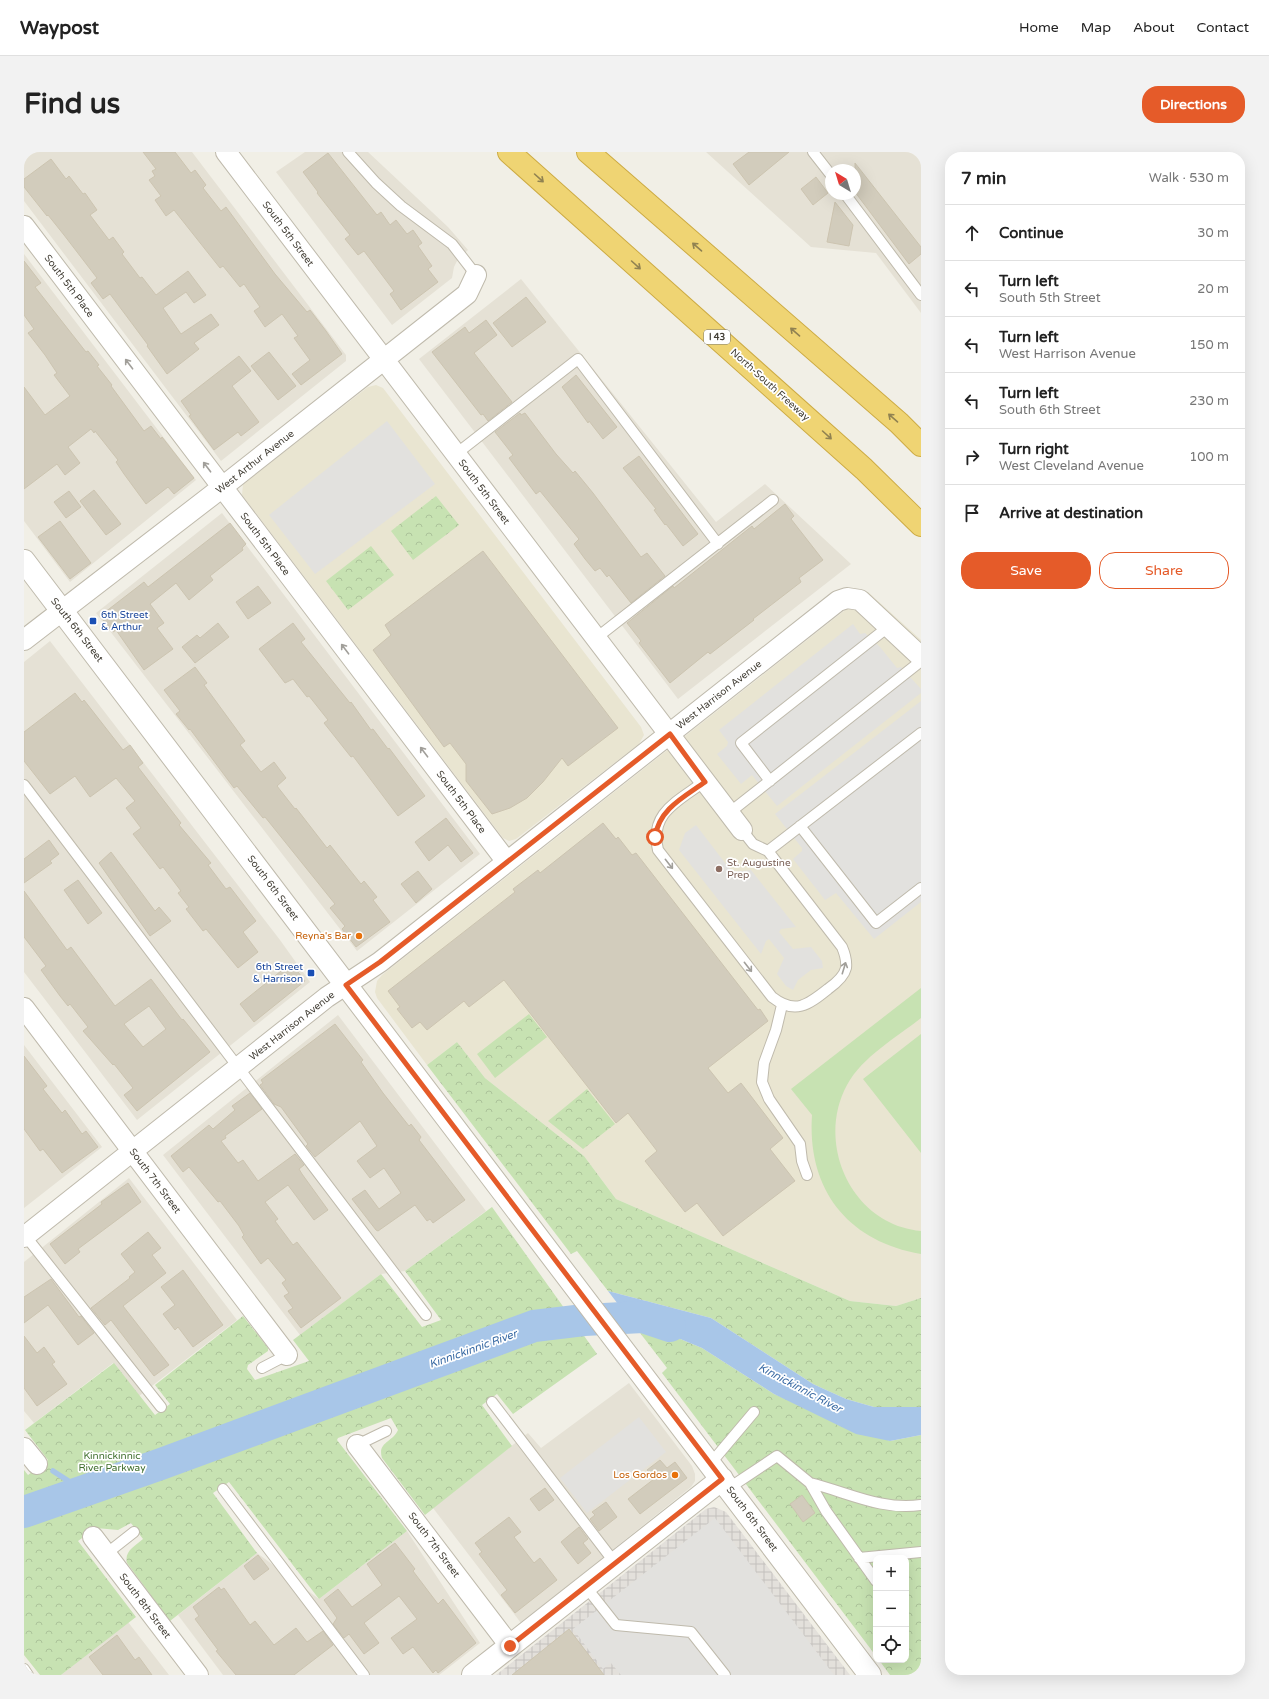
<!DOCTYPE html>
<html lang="en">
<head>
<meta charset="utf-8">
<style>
  :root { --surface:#fff; --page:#f2f2f2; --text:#222; --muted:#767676; --line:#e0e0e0; --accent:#e55b29 }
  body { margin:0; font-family:"Varela Round",sans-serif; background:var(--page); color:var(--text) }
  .controls { position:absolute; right:12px; bottom:12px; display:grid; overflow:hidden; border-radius:8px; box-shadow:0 4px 16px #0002 }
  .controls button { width:36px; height:36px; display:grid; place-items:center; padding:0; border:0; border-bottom:1px solid var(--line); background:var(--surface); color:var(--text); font:20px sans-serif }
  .compass { position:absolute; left:801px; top:12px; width:36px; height:36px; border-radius:50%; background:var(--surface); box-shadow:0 4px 16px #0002; rotate:322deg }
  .stop { position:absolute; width:12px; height:12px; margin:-9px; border:3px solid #e55b29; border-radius:50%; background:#fff }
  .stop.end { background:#e55b29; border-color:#fff; box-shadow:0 1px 4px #0008 }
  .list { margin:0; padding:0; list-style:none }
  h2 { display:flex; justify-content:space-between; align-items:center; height:52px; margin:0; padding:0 16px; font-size:17px }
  h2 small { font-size:13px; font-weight:400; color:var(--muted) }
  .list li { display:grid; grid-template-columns:26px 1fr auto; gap:12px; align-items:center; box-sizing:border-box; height:56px; padding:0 16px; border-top:1px solid var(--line) }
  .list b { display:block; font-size:15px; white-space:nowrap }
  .list p { margin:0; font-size:13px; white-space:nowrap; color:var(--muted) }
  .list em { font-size:13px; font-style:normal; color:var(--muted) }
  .actions { display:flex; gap:8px; padding:12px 16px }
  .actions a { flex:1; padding:9px 0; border:1px solid var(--accent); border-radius:16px; text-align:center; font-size:14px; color:var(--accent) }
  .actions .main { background:var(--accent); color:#fff }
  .icon { flex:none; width:22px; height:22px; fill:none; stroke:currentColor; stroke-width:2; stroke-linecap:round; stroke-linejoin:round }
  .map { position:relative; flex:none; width:897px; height:1523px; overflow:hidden; border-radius:16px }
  header { display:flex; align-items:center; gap:24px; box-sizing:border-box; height:56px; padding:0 20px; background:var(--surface); border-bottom:1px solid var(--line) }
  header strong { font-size:19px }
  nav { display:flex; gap:22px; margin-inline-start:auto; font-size:14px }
  .intro { display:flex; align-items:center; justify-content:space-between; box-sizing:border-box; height:96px; padding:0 24px }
  h1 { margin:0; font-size:28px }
  .button { padding:10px 18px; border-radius:16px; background:var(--accent); color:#fff; font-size:14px; font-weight:700 }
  main { display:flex; gap:24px; padding:0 24px }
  aside { flex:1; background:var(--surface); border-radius:16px; box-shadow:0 4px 16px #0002 }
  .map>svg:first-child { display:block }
  .residential { fill:#e5e1d5; fill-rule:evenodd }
  .industrial { fill:url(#industrial-grid) }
  .education { fill:#e9e5d1 }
  .green { fill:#c7e2b2 }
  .park { fill:url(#park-crowns) }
  .parking { fill:#e2e1de }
  .water { fill:#a8c6e8 }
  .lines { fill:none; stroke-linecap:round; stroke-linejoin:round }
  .stream { stroke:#a8c6e8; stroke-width:5.5 }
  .river { stroke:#a8c6e8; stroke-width:32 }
  .building { fill:#d2ccbc; stroke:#ccc4b0; fill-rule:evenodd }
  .service-casing { stroke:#bfbaac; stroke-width:12 }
  .minor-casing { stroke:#bfbaac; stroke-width:22 }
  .tertiary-casing { stroke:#bfbaac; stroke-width:24 }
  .motorway-casing { stroke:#cdab44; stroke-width:24 }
  .service { stroke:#fff; stroke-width:10 }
  .minor { stroke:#fff; stroke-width:20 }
  .tertiary { stroke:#fff; stroke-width:22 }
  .motorway { stroke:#efd473; stroke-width:22 }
  .oneway { stroke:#908251 }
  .oneway2 { stroke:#a19f9a }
  .route { stroke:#e55b29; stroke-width:5 }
  .transit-dot { fill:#1a4fb4; stroke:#fff; stroke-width:1.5 }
  .education-dot { fill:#8d6e63; stroke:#fff; stroke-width:1.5 }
  .food-dot { fill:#e8710a; stroke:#fff; stroke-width:1.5 }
  .labels { text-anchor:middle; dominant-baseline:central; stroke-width:3.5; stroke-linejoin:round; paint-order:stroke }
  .shield { fill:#fff; stroke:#7b7972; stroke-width:1 }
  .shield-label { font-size:9px; font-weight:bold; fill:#433f36 }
  .street-label { font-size:10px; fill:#433f36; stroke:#fff }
  .transit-label { font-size:10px; fill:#164399; stroke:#fff; text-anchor:start }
  .education-label { font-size:10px; fill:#785e54; stroke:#fff; text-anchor:start }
  .food-label { font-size:10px; fill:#c56008; stroke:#fff; text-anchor:end }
  .park-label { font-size:10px; fill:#406f2f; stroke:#fff }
  .water-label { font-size:11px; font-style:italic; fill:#3a6ba4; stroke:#fff }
</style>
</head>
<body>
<header>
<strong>Waypost</strong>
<nav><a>Home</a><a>Map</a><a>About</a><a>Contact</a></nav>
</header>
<div class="intro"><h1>Find us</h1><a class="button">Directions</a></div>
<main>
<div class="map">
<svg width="897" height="1523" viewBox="0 0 897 1523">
  <defs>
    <pattern id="industrial-grid" width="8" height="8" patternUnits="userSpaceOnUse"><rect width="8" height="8" fill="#e3e0db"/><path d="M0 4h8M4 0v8" fill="none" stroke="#c4c1bd"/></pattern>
    <pattern id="park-crowns" width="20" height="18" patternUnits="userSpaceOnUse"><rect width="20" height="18" fill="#c7e2b2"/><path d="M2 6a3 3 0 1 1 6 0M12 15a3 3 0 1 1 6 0" fill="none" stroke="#acc39a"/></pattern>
  </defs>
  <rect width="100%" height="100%" fill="#f1efe6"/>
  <!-- residential -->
  <path class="residential" d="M0 0H168L322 203V209L197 309 0 49Z
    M281 0H344L424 75 444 98 434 107 430 115 428 126 368 173 252 20Z
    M682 0H897V161L852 101 787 95ZM807 18H831V42H807Z
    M0 102 172 328 46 430 0 369Z
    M497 127 692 370 741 332 827 412 654 547 395 207Z
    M198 361 456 702 333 799 72 461Z
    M26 489 256 788 286 830 113 968 0 820V510Z
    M314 863 462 1059 381 1119 357 1122 276 1183 139 1003Z
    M0 893 78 995 0 1056Z
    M105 1026 213 1168 115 1244 89 1211 10 1271 0 1259V1110Z
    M605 1231 668 1314 671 1322V1329L667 1335 497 1471 409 1356 504 1281 517 1296Z
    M383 1379 456 1491 415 1523H199L154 1463 233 1401 295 1447Z
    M104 1470 145 1523H37Z"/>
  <!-- industrial -->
  <path class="industrial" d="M690 1355 702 1360 826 1523H472L682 1357Z"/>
  <!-- education -->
  <path class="education" d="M352 233 359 236 617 575 620 583 615 592 492 687 485 689 479 686 218 343 219 332 344 235Z
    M844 440 897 488V1146L872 1154 826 1149 592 1047 560 1004 461 926 433 890 403 913 353 846 351 840 353 829 358 823Z"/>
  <!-- green -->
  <path class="green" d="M897 836V866C872 886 839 904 823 933 791 992 828 1073 897 1079V1102C823 1089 783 1037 788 963L767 937Z
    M897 882V1001L839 927Z"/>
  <!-- park -->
  <path class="park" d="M412 344 435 373 389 408 367 379Z
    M347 394 370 423 324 458 302 429Z
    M505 862 523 885 471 926 453 902Z
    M433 890 461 926 560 1004 592 1047 826 1149 872 1154 897 1146V1255H850L822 1247 789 1232 687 1166 584 1139 553 1099 547 1102 403 913Z
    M563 937 591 972 559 997 524 969Z
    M468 1055 573 1202 489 1262 473 1242 458 1253 488 1294 401 1363 358 1306C353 1290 369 1290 374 1278L367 1266 314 1286 313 1288 383 1379 295 1447 205 1330 189 1341 233 1401 146 1469 103 1411C100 1399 111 1394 119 1387L107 1371 94 1378 72 1376 54 1389 112 1465 37 1523H16L0 1503V1318L4 1323 24 1308 1 1278 90 1211 131 1263 146 1252 131 1233 219 1164 244 1196V1199L224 1213 223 1217 231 1228 285 1209 269 1188 357 1122 398 1175 417 1168 381 1119Z
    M613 1177 637 1179 678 1196 750 1242 866 1289 897 1283V1523H866L855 1508H882V1406H852V1504L638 1221 643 1216Z"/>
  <!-- parking -->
  <path class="parking" d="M363 269 411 332 291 422 245 363Z
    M829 472 836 482 841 481 856 495 873 516 877 515 897 537V541L753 654 728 623 717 632 693 602 703 594 704 590 695 578Z
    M897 549V750L850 787 812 741 801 748 769 707 778 699V696L751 662Z
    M672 673 708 720 727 718 772 775 757 777 755 780 769 797 787 795 798 809 799 816 787 818 774 828 769 838 762 834 753 822 760 806 745 787 742 789 737 802 655 698 661 681Z
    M615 1265 642 1300 563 1361 536 1326Z
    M691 1366 810 1523H597L587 1511 579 1517 549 1477Z"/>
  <!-- water -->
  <path class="water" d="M584 1139 687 1166 789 1232 822 1247 850 1255H897V1283L866 1289 832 1282 750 1242 678 1196 637 1179 613 1177Z"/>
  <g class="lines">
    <!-- stream -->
    <path class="stream" d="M29 1319 60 1339"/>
    <!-- river -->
    <path class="river" d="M0 1360 137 1312 510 1174 560 1168 619 1165 646 1174"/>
  </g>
  <!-- building -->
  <path class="building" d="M119 0H151L167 21 171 18 182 33 179 36 197 59 202 55 251 122 283 160 286 158 302 179 318 202 277 233 268 222 286 208 270 186 274 184 258 162 241 175 230 159 236 155 220 132 216 135 199 114 196 116 150 58 142 64 131 48 137 44 125 28 131 24 128 19 132 17Z
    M725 0H765L725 33 709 12Z
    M304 1 353 63 357 60 366 73 372 68 383 82 389 78 398 91 394 94 408 114 404 117 414 130 377 158 366 142 370 139 340 99 334 103 321 87 326 83 293 41 294 40 279 20Z
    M27 7 42 27 45 24 59 42 61 41 73 58 66 63 85 88 89 85 100 100 98 102 116 126 118 125 132 143 164 119 182 143 170 151 162 140 139 156 157 182 187 162 195 173 170 191 175 197 143 222 123 194 124 193 86 142 79 147 67 131 73 126 40 83 24 63 23 64 0 35V27Z
    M831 11 897 95V102L885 112 831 40Z
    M792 25 804 41 789 53 777 37Z
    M811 50 829 73 825 94 803 90Z
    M0 109 17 131 11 135 62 200 64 199 75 213 73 214 88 233 87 234 120 279 127 274 137 287 138 285 170 326 150 342 144 335 122 352 100 322 92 310 94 308 71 279 70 281 67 277 44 295 56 311 41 323 33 312 0 337V235L21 263 46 244 30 223 33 221 21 203 4 181 10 177 0 163Z
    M502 145 522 170 488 195 469 171Z
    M462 168 473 183 450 201 488 250 464 269 459 262 457 263 408 200 441 175 445 181Z
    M245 200 272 234 254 248 227 214Z
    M215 204 227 219 208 234 235 270 217 284 214 280 190 298 165 264 167 263 157 249Z
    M552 223 593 275 579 287 565 269 564 271 538 235Z
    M496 261 497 263 501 261 532 302 549 321 551 319 569 341 617 405 623 401 641 424 607 451 585 423 583 425 576 416 571 419 561 407 550 392 555 387 516 339 512 342 485 306 489 303 471 280Z
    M615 304 674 382 659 394 642 372 641 373 630 358 632 357 599 316Z
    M70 338 97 372 82 383 56 349Z
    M45 339 57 355 42 366 30 350Z
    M761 352 770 364 767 367 799 408 775 426 777 430 729 467 730 468 686 502 684 500 646 531 615 491 617 489 603 471 649 434 650 436 728 374 730 377Z
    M36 369 67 411 46 427 14 385Z
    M206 371 222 392 218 396 219 398 186 424 189 428 165 448 152 431 126 452 140 471 133 476 149 497 120 518 92 478 89 480 76 464 120 430 124 435Z
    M459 399 594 576 544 614 538 606 519 630 503 646 486 656 468 662 442 629V612L426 591 420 595 349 498 367 483 361 473Z
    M234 434 247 451 224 467 212 450Z
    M194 471 205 485 171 511 158 495 173 483 176 486Z
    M269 471 281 487 277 490 326 551 327 550 347 578 349 577 364 597 365 596 401 644 374 664 329 604 327 605 300 571 304 568 285 544 283 545 269 527 261 531 235 497Z
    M171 515 183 531 180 533 221 589 216 593 237 620 250 610 262 626 253 634 271 657 272 656 303 696 306 693 337 732 340 729 353 745 349 748 366 770 332 795 318 777 321 774 306 756 311 752 241 665 239 666 213 634 210 636 166 577 165 578 152 562 156 559 140 538Z
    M51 541 58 550 60 548 99 598 106 593 119 611 114 615 157 671 155 673 187 711 184 713 202 737 206 735 232 769 219 780 234 800 214 816 182 777 179 779 162 757 165 755 154 741 157 739 139 715 136 717 109 682 117 676 102 656 111 649 92 626 66 645 51 624 26 642 0 609V580Z
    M422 666 449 701 437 710 424 693 405 709 391 690Z
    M579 671 592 687 594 685 608 703 612 701 734 858 736 857 744 869 684 916 704 941 717 931 759 986 746 997 771 1029 699 1084 673 1051 661 1060 621 1009 633 999 604 961 592 971 480 828 445 855 440 849 403 878 396 870 388 876 373 857 376 855 364 839 491 740 489 737 514 718 516 721Z
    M25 688 35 702 26 709 28 711 0 731V707Z
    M87 700 131 759 135 755 147 769 126 784 75 711Z
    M394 719 408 737 392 751 377 732Z
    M54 728 78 761 64 772 40 738Z
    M0 739 43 798 47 795 91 854 127 827 158 868 159 867 186 900 113 959 100 943 109 936 90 912 89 913 59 879 64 875 46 852 44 854 36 844 17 818 22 814 0 785ZM125 854 142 877 119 895 100 872Z
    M267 811 281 829 230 870 216 852Z
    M311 872 339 908 337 910 359 941 385 974 387 972 397 985 395 988 441 1048 409 1071 406 1067 403 1069 391 1053 354 1079 352 1078 328 1047 341 1038 355 1057 377 1041 360 1016 346 1026 333 1009 353 994 336 969 291 1005 282 994 284 992 257 955 250 952 236 933 239 931 237 928Z
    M0 904 23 934 19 937 38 961 41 958 58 982 62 979 74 995 38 1021 19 997 16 999 0 977Z
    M226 941 238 957 201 984 202 986 197 989 214 1011 219 1008 234 1029 271 1002 280 1013 275 1017 278 1022 304 1058 290 1068 264 1033 241 1050 254 1067 251 1069 269 1093 273 1090 317 1146 277 1176 264 1159 269 1156 260 1144 265 1141 258 1131 262 1128 244 1106 237 1112 218 1085 220 1083 215 1074 196 1049 194 1050 165 1015 159 1020 147 1004 185 973 189 977 211 958 208 954Z
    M104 1031 117 1050 54 1097 56 1100 41 1112 26 1092 78 1052 77 1050Z
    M124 1080 137 1096 128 1103 142 1121 99 1154 145 1213 130 1224 87 1168 81 1173 67 1156 106 1126 105 1125 111 1120 97 1102Z
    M159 1118 199 1173 169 1195 154 1175 151 1178 139 1162 151 1153 137 1135Z
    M27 1127 55 1165 57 1164 70 1181 54 1193 24 1153 0 1171V1145Z
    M0 1184 13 1201 20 1195 31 1210 28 1212 43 1232 13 1254 0 1236Z
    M636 1308 643 1316 651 1310 663 1326 616 1362 604 1347 630 1327 623 1318Z
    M521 1336 530 1348 515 1359 506 1347Z
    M778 1343 791 1361 779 1370 766 1352Z
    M582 1350 593 1365 575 1379 566 1367 571 1363 568 1360Z
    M485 1365 497 1380 490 1385 510 1411 516 1406 533 1428 491 1461 477 1443 483 1438 455 1402 458 1400 451 1391Z
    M555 1375 564 1387 559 1391 567 1401 554 1412 537 1390Z
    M371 1391 391 1417 389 1419 414 1452 419 1447 452 1491 414 1521 412 1518 409 1521 389 1495 379 1502 367 1486 393 1467 375 1444 340 1471 355 1491 340 1502 325 1482 320 1486 309 1472 313 1466 300 1448 314 1437 328 1455 358 1433 343 1412Z
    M234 1403 245 1417 230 1428 220 1414Z
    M195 1435 197 1438 200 1436 226 1473 231 1469 250 1493 272 1476 283 1490 299 1479 309 1493 270 1523H212L192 1499 194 1498 171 1467 175 1464 169 1455Z
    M545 1477 580 1523H488Z
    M93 1483 111 1508 115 1505 128 1523H79L65 1505Z"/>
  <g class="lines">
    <!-- service casing -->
    <g class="service-casing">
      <path id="service" d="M324 0 352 31 377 54 428 92 452 123
        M789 0 807 23
        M821 42 897 143
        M432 302 554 207 694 392
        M571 487 749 348
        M681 629C655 649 625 660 634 698L748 845C771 863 784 853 804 837 811 832 820 825 822 816 823 808 821 802 818 795L744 699 729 692 718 678
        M746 629 717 591 864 475
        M0 633 402 1163
        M705 661 897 509
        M776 674 852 771 897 736
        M744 699 897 581
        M758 853 752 878 740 911 738 930 745 947 776 992 778 1009 783 1023
        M0 1082 137 1255
        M238 1216 263 1203
        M468 1250 591 1411
        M333 1293 362 1279
        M687 1311 730 1260
        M786 1331C823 1340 858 1359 897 1353
        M705 1336 753 1304 786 1331 802 1359 852 1429
        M199 1337 340 1523
        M82 1402 110 1380
        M835 1406 897 1400
        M562 1435 592 1473 667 1480 701 1523
        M0 1517 4 1523"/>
    </g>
    <!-- minor casing -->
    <g class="minor-casing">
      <path id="minor" d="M202 0 718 678
        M0 74 483 710
        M0 488 187 344 443 142 452 123
        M0 856 263 1203
        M0 1085 303 845 356 810 814 449 823 446 836 448 897 505
        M333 1293 486 1494
        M0 1296 13 1312
        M69 1385 174 1523"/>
    </g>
    <!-- tertiary casing -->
    <g class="tertiary-casing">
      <path id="tertiary" d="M0 409 846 1523
        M449 1523 698 1327"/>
    </g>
    <!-- motorway casing -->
    <g class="motorway-casing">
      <path id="motorway" d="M485 0 840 317 897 373
        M564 0 875 271 897 293"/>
    </g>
    <!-- service -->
    <use href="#service" class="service"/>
    <!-- minor -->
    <use href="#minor" class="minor"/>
    <!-- tertiary -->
    <use href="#tertiary" class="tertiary"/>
    <!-- motorway -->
    <use href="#motorway" class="motorway"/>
  </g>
  <!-- one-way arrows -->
  <defs><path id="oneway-shaft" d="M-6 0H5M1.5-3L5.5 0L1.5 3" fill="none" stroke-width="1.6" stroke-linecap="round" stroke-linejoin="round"/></defs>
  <g class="oneway">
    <use href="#oneway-shaft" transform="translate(515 26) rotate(42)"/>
    <use href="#oneway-shaft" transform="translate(673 95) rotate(-139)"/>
    <use href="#oneway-shaft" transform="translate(612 113) rotate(42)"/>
    <use href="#oneway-shaft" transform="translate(771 180) rotate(-139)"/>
    <use href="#oneway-shaft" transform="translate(869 266) rotate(-139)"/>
    <use href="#oneway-shaft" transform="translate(803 283) rotate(42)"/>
  </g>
  <g class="oneway2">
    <use href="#oneway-shaft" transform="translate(105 212) rotate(-127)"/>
    <use href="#oneway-shaft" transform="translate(183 315) rotate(-127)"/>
    <use href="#oneway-shaft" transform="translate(321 497) rotate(-127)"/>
    <use href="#oneway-shaft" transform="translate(400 600) rotate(-127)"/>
    <use href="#oneway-shaft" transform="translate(645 712) rotate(52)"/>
    <use href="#oneway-shaft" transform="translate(724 815) rotate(52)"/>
    <use href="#oneway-shaft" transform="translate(820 816) rotate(-73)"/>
  </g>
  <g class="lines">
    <!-- route -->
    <path class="route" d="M486 1494 698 1327 322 833 356 810 646 582 681 630C660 645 635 657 631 685"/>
  </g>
  <!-- markers -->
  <g class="transit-dot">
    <rect x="65" y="465" width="8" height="8" rx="2"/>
    <rect x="283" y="817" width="8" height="8" rx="2"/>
  </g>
  <circle class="education-dot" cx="695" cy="717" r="4"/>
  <g class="food-dot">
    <circle cx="335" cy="784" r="4"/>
    <circle cx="651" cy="1323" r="4"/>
  </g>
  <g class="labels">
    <!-- shield labels -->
    <rect class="shield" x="680" y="178" width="26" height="14" rx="3"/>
    <g class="shield-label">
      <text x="693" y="185">I 43</text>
    </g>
    <!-- street labels -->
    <g class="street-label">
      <text transform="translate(264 82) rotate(53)">South 5th Street</text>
      <text transform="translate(45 134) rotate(53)">South 5th Place</text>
      <text transform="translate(746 233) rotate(42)">North-South Freeway</text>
      <text transform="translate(231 310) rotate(-38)">West Arthur Avenue</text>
      <text transform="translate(460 340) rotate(53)">South 5th Street</text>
      <text transform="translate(241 392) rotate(53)">South 5th Place</text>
      <text transform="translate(53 478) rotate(52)">South 6th Street</text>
      <text transform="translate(695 543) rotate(-38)">West Harrison Avenue</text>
      <text transform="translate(437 650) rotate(53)">South 5th Place</text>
      <text transform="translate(249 736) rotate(53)">South 6th Street</text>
      <text transform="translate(268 874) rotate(-38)">West Harrison Avenue</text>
      <text transform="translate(131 1029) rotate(53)">South 7th Street</text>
      <text transform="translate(728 1367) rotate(53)">South 6th Street</text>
      <text transform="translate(410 1393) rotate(53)">South 7th Street</text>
      <text transform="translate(121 1454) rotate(53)">South 8th Street</text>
    </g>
    <!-- transit labels -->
    <g class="transit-label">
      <text x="77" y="463">6th Street<tspan x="77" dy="12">&amp; Arthur</tspan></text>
      <text x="279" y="815" text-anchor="end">6th Street<tspan x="279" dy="12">&amp; Harrison</tspan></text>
    </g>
    <!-- education labels -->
    <g class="education-label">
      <text x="703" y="711">St. Augustine<tspan x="703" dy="12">Prep</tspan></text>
    </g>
    <!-- food labels -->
    <g class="food-label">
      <text x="327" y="784">Reyna's Bar</text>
      <text x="643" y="1323">Los Gordos</text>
    </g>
    <!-- park labels -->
    <g class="park-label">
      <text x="88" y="1304">Kinnickinnic<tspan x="88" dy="12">River Parkway</tspan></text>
    </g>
    <!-- water labels -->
    <g class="water-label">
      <text transform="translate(449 1197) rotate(-20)">Kinnickinnic River</text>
      <text transform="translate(776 1236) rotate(28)">Kinnickinnic River</text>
    </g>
  </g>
</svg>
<div class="controls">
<button>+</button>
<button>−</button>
<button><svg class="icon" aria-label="locate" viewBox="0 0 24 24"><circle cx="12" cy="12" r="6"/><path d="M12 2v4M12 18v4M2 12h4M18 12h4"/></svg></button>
</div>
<svg class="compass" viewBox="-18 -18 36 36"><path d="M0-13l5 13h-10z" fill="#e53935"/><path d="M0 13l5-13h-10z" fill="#767676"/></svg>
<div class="stop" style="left:631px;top:685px"></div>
<div class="stop end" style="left:486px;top:1494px"></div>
</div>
<aside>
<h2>7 min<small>Walk · 530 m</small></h2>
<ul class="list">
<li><svg class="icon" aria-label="ahead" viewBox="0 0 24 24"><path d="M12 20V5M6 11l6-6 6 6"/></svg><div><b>Continue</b></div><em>30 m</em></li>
<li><svg class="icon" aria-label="left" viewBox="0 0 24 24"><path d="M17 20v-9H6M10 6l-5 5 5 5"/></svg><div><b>Turn left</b><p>South 5th Street</p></div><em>20 m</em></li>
<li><svg class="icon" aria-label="left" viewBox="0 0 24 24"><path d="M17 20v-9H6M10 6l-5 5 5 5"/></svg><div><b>Turn left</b><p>West Harrison Avenue</p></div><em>150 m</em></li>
<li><svg class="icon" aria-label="left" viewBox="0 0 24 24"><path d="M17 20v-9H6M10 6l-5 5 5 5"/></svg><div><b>Turn left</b><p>South 6th Street</p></div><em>230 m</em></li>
<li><svg class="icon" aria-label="right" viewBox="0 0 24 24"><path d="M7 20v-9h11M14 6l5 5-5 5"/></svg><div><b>Turn right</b><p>West Cleveland Avenue</p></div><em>100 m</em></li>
<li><svg class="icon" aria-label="arrive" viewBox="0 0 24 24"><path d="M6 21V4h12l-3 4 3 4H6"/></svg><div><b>Arrive at destination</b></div></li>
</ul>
<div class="actions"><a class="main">Save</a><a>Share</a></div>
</aside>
</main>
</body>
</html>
